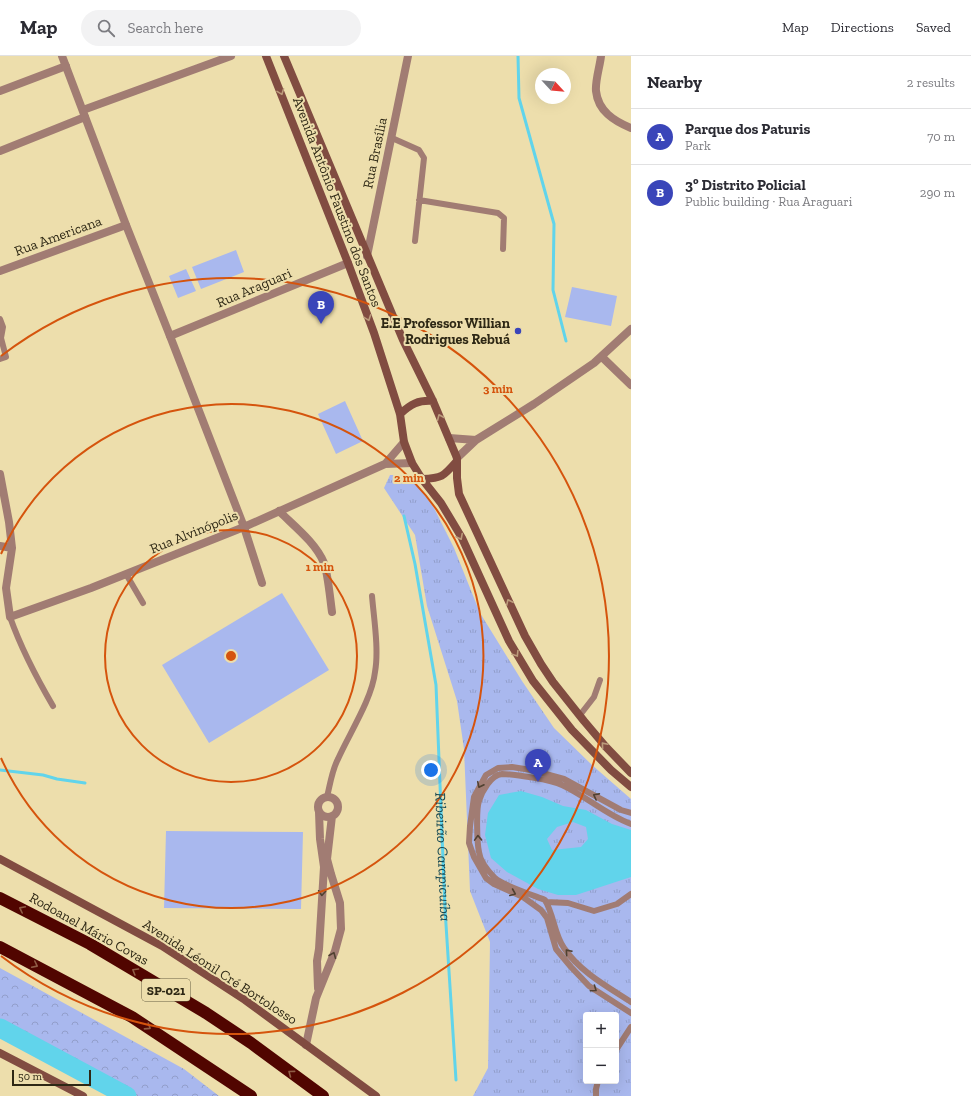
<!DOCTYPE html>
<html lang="en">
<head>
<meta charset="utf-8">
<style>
  :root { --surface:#fff; --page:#f2f2f3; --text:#2b2b33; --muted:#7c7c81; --line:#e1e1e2; --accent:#3a45b9 }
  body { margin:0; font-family:"Zilla Slab",serif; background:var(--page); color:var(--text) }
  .controls { position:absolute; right:12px; bottom:12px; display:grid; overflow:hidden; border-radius:4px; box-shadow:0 4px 16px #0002 }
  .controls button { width:36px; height:36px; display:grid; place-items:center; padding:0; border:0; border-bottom:1px solid var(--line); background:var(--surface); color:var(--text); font:20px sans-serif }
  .compass { position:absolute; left:535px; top:12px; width:36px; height:36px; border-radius:50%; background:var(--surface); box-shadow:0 4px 16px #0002; rotate:116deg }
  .scale { position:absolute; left:12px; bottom:10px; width:79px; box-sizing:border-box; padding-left:4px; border:2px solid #2e2815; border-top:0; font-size:11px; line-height:14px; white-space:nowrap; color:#2e2815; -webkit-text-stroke:3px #eddeac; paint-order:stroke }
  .you { position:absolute; left:431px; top:714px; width:14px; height:14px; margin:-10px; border:3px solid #fff; border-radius:50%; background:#1a73e8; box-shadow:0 0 0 6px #1a73e833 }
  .badge { display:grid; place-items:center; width:26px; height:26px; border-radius:50%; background:var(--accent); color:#fff; font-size:13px; font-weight:700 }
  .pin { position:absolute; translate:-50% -33px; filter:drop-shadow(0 1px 2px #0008) }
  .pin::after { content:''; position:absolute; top:21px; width:14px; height:12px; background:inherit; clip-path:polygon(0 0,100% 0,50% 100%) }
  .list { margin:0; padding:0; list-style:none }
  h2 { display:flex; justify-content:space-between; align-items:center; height:52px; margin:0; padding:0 16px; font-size:17px }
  h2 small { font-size:13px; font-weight:400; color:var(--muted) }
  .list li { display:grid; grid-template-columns:26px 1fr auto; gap:12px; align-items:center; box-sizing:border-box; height:56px; padding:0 16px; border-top:1px solid var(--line) }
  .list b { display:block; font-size:15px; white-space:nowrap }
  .list p { margin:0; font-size:13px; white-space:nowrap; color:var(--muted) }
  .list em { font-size:13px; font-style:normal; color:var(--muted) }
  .icon { flex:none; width:22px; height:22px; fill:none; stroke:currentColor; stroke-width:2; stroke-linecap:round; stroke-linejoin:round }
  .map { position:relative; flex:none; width:631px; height:1040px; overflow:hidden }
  header { display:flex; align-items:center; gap:24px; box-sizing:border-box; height:56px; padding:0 20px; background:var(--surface); border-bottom:1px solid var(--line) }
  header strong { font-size:19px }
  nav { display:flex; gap:22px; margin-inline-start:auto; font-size:14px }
  .search { width:280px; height:36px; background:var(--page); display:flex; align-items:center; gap:10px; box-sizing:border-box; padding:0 14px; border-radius:22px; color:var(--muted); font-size:15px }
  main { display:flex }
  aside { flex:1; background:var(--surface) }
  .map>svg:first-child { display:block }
  .grass { fill:#a9b8ee }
  .forest { fill:url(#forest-crowns) }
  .park { fill:url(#park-tufts); fill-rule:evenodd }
  .water { fill:#61d4eb; fill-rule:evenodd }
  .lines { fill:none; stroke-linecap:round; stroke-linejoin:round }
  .stream { stroke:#61d4eb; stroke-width:3 }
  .river { stroke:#61d4eb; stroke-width:19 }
  .service { stroke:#a17c73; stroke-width:6 }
  .minor { stroke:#a17c73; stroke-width:8 }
  .tertiary { stroke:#a17c73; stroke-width:8 }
  .secondary { stroke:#814c41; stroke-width:8 }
  .motorway { stroke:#510500; stroke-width:12 }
  .oneway { stroke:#bc9c7c }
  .oneway2 { stroke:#504131 }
  .oneway3 { stroke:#8f5c45 }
  .ring { fill:none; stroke:#d5540d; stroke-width:2 }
  .poi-dot { fill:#3a45b9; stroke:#eddeac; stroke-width:1.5 }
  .labels { text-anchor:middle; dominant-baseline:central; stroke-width:4; stroke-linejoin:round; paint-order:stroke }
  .shield { fill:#eddeac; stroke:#675f42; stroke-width:1 }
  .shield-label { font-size:13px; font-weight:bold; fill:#2e2815 }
  .street-label { font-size:14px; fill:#2e2815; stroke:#eddeac }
  .poi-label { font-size:14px; font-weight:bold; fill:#2e2815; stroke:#eddeac; text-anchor:end }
  .water-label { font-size:15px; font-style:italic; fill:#154852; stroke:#eddeac }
  .centre { fill:#d5540d; stroke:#eddeac; stroke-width:2 }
  .ring-label { font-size:12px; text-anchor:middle; font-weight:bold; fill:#d5540d; stroke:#eddeac; stroke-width:4; stroke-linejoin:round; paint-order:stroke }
</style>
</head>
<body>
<header>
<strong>Map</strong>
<div class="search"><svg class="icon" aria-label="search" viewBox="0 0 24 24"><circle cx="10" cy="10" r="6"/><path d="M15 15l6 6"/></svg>Search here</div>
<nav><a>Map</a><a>Directions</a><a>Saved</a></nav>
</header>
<main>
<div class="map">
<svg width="631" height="1040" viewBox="0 0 631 1040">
  <defs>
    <pattern id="forest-crowns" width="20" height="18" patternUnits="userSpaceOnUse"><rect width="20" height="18" fill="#a9b8ee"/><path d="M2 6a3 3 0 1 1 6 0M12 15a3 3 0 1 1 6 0" fill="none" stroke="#929ecb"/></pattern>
    <pattern id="park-tufts" width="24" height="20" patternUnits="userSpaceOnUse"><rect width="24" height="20" fill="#a9b8ee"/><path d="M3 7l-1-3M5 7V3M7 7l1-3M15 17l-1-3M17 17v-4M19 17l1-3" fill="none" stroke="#929ecb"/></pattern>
  </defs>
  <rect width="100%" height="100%" fill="#eddeac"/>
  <!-- grass -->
  <path class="grass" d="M236 194 244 216 201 233 192 211Z
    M186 213 196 235 178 242 169 220Z
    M572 231 617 240 611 270 565 261Z
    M345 345 363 385 336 398 318 358Z
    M282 537 329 614 209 687 162 609Z
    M166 775 303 776 301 853 164 852Z"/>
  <!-- forest -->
  <path class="forest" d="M0 912 184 1013 219 1040H137L58 994 0 964Z"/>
  <!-- park -->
  <path class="park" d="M390 419H402L415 426 434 452 454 492 480 557 522 625 554 672 592 709 631 743V1040H473L488 1012 490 886 470 835 464 693 457 645 427 550 415 479 384 432ZM586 959H616V1025H586Z"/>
  <!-- water -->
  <path class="water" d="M521 735 542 741 563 750 586 754 612 768 631 774V821L576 839H558L538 833 507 816 491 802 485 779 488 757 499 739ZM573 766 586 771 588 783 581 791 552 794 547 783 557 771Z"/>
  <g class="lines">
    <!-- stream -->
    <g class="stream">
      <path d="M518 0 519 42 554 168 553 234 566 285"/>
      <path id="s1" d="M404 460 415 508 436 629 445 853 456 1024"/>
      <path d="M0 714 43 719 57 723 85 727"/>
    </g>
    <!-- river -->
    <path class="river" d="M0 972 127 1040"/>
    <!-- service -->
    <path class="service" d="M392 82 419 94 424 102 415 185
      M419 144 498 157 504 162 503 193
      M0 263 3 271 1 282 6 301 0 303
      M126 518 143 547
      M10 561C21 592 36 621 53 650
      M580 659 594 641 600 624
      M327 741C330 729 332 714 338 703 349 678 372 643 375 616 379 594 374 563 372 540
      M631 757 621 754 564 723 531 714 512 711 498 712 486 719 474 741 470 770 469 787 474 801 486 822 494 828 523 841 541 854 547 862 556 893 571 911 589 930 631 957
      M631 768C606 759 586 740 562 729 552 724 514 718 502 718 491 719 482 735 479 745 476 753 477 787 479 796 480 805 488 815 495 822 500 828 535 840 545 844 554 859 554 878 564 892 580 916 608 931 631 946
      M546 846 568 847 594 855 617 848 631 838
      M616 994 631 971
      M596 1040V1033L598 1025"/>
    <!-- minor -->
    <path class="minor" d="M601 0C600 10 595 25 596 35 598 55 614 65 631 72
      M0 35 66 10
      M83 54 231 0
      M0 95 85 61
      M367 200 408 0
      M0 215 126 169
      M170 280 348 207
      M602 301 631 329
      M0 418 9 466 12 492 6 532 10 561 91 532 244 471 262 527
      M279 455C294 470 316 487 324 507 328 518 330 542 332 556
      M0 490 12 492
      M318 751a10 10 0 1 1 20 0a10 10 0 1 1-20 0Z
      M318 932 317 905 319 893 324 811 320 783 319 756
      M306 989 316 942 335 895 341 873 340 847 331 818 327 803 332 760"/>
    <!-- tertiary -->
    <path class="tertiary" d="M62 0 126 169 170 280 244 471 385 408 404 386
      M449 382 476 384
      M457 402 476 384 534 348 594 307 631 273
      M385 408 412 407"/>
    <!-- secondary -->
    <path class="secondary" d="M266 0 348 207 374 277 400 358 404 386 412 407 422 423 441 447 462 482 509 585 533 625 572 674 611 714 631 731
      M284 0 403 284 433 345 457 402V422L459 438 525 580 541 608 553 626 584 665 606 691 631 717
      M400 358C411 348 418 344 433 345
      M422 423C442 422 443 421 456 406
      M0 803 162 890 245 944 376 1040
      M0 997 83 1040"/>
    <!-- motorway -->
    <path class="motorway" d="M0 842 90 888 206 957 251 987 323 1040
      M0 891 132 961 251 1040"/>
  </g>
  <!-- one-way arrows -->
  <defs><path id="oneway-chevron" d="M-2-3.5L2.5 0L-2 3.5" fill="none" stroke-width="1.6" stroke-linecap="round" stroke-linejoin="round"/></defs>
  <g class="oneway">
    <use href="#oneway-chevron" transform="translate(281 36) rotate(69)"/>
    <use href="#oneway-chevron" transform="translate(368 262) rotate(70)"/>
    <use href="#oneway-chevron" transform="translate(440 361) rotate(-113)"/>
    <use href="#oneway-chevron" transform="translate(460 481) rotate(63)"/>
    <use href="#oneway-chevron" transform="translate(509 546) rotate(-115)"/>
    <use href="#oneway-chevron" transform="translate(516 598) rotate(58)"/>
    <use href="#oneway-chevron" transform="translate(604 689) rotate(-131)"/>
  </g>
  <g class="oneway2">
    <use href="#oneway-chevron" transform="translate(480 729) rotate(116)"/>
    <use href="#oneway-chevron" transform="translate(596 740) rotate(-152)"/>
    <use href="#oneway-chevron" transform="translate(478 782) rotate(-92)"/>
    <use href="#oneway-chevron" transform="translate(322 837) rotate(94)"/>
    <use href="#oneway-chevron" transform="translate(513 837) rotate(23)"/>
    <use href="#oneway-chevron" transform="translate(568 896) rotate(-131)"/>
    <use href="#oneway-chevron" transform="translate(333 899) rotate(-68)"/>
    <use href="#oneway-chevron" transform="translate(594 933) rotate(35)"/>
  </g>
  <g class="oneway3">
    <use href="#oneway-chevron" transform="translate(22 853) rotate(-153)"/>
    <use href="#oneway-chevron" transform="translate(35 909) rotate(27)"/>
    <use href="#oneway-chevron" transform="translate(135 915) rotate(-149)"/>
    <use href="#oneway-chevron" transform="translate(148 971) rotate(33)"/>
    <use href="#oneway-chevron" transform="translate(291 1017) rotate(-143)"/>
  </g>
  <!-- distance rings -->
  <g class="ring">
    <circle cx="231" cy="600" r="126"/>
    <path d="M1 498A252 252 0 1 1 1 702"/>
    <path d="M1 300A378 378 0 1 1 1 900"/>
  </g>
  <!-- markers -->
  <circle class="poi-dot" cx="518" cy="275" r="4"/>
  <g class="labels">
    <!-- shield labels -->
    <rect class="shield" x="142" y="923" width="48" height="22" rx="3"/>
    <g class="shield-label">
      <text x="166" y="934">SP-021</text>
    </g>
    <!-- street labels -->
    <g class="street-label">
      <text transform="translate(375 97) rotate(-78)">Rua Brasília</text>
      <text transform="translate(337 146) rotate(69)">Avenida Antônio Faustino dos Santos</text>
      <text transform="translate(58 180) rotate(-20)">Rua Americana</text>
      <text transform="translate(254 232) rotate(-23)">Rua Araguari</text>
      <text transform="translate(194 476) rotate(-22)">Rua Alvinópolis</text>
      <text transform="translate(89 873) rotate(29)">Rodoanel Mário Covas</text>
      <text transform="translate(220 916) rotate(33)">Avenida Léonil Cré Bortolosso</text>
    </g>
    <!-- poi labels -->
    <g class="poi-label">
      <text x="510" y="267">E.E Professor Willian<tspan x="510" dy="16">Rodrigues Rebuá</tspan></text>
    </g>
    <!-- water labels -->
    <g class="water-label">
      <text stroke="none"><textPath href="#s1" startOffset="344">Ribeirão Carapicuíba</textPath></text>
    </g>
  </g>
  <circle cx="231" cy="600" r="6" class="centre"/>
  <g class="ring-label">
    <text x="498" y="337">3 min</text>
    <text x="409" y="426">2 min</text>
    <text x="320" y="515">1 min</text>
  </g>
</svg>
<div class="controls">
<button>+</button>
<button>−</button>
</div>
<svg class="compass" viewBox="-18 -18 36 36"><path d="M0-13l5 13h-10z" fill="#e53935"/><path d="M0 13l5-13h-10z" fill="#7c7c81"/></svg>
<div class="scale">50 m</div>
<div class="you"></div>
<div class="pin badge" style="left:538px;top:726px">A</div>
<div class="pin badge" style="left:321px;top:268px">B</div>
</div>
<aside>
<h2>Nearby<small>2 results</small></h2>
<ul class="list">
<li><span class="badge">A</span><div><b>Parque dos Paturis</b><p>Park</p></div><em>70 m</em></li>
<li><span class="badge">B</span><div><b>3º Distrito Policial</b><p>Public building · Rua Araguari</p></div><em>290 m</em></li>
</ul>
</aside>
</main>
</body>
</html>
